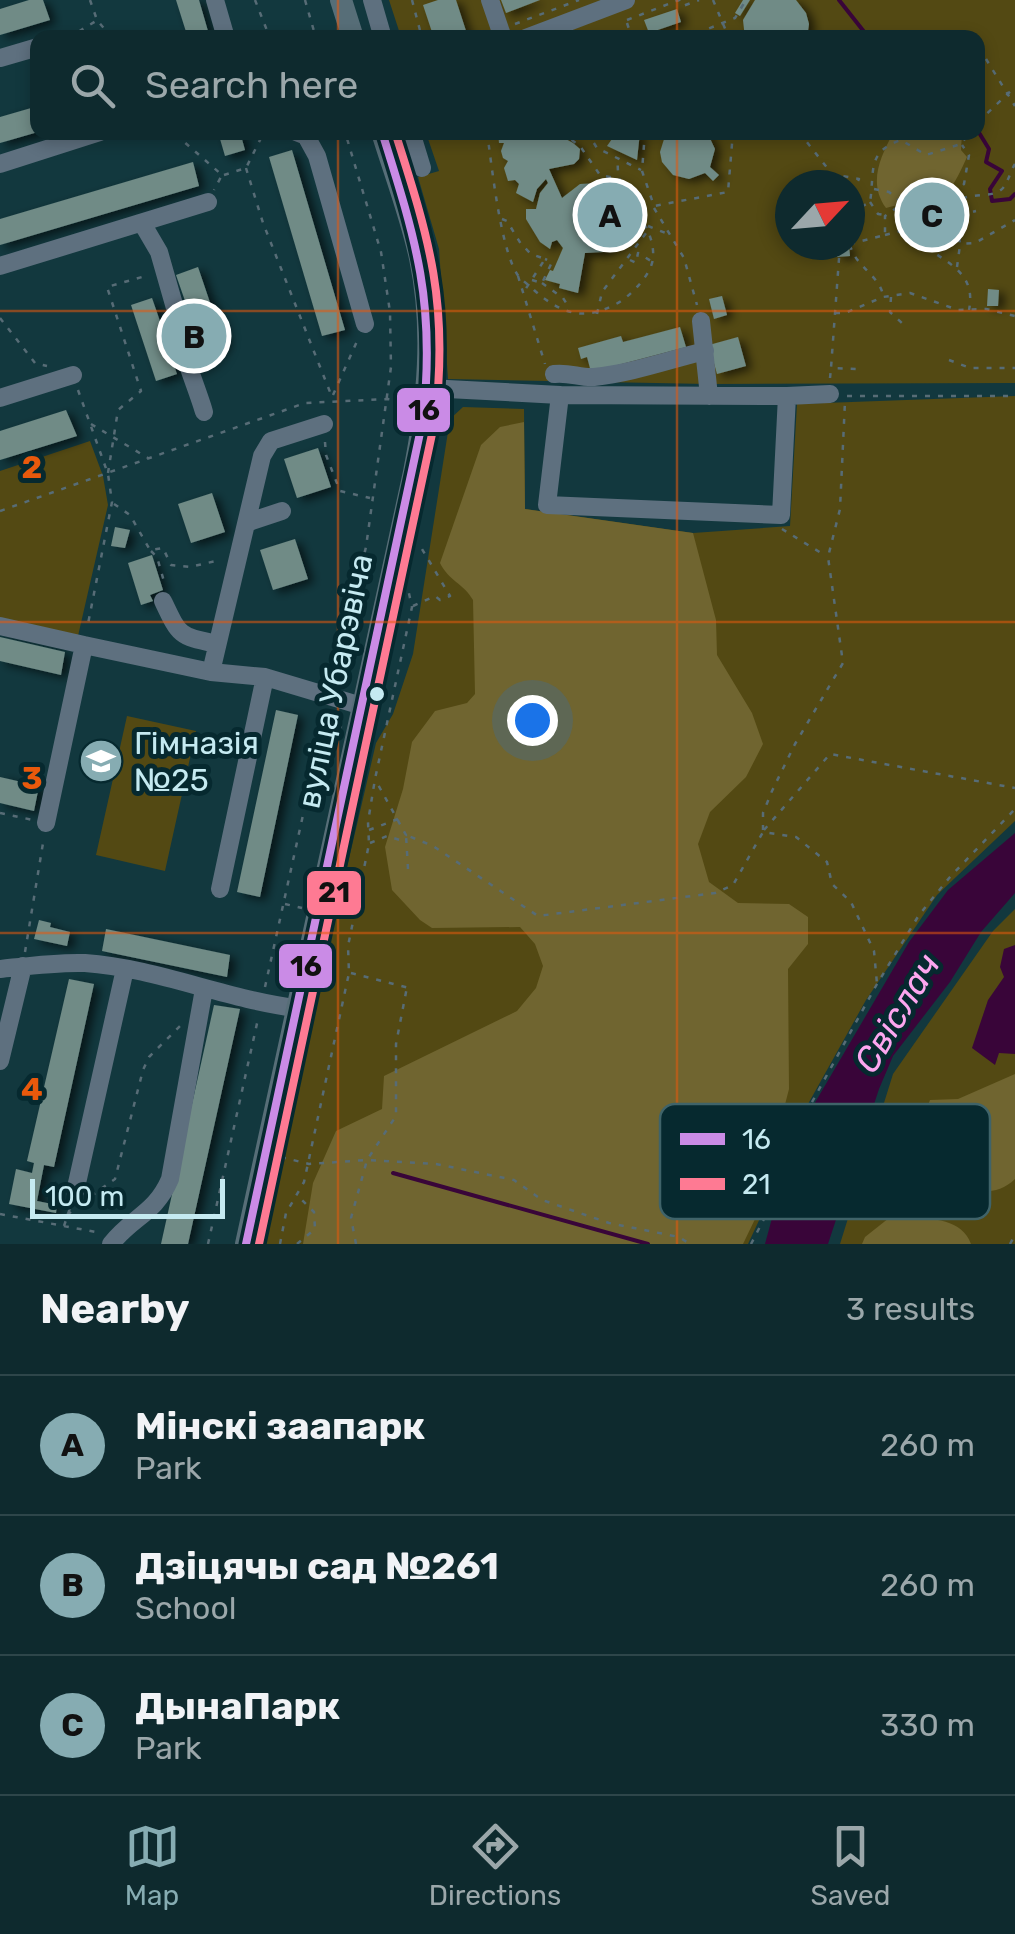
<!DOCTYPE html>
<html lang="en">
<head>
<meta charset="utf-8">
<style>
  :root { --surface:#0e2a2e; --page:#173236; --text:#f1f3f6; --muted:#9ba7aa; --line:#2e464a; --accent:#86acb2 }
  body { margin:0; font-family:Rubik,sans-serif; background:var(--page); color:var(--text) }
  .compass { position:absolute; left:775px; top:170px; width:90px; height:90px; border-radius:50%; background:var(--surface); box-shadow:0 5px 15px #0003; rotate:64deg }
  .scale { position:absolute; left:30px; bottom:25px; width:195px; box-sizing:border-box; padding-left:10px; border:5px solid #c5eaf1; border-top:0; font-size:28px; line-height:35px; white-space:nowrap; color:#c5eaf1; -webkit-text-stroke:8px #06292f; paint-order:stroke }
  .you { position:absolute; left:532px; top:720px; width:35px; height:35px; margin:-25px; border:8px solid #fff; border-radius:50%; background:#1a73e8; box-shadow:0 0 0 15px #1a73e833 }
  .badge { display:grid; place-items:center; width:65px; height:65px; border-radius:50%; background:var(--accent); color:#111; font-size:32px; font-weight:700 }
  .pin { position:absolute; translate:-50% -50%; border:5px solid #fff; box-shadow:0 2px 10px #0006 }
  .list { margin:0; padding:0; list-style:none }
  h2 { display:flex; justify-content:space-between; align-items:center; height:130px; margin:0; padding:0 40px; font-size:42px }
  h2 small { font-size:32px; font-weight:400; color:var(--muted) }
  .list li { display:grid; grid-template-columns:65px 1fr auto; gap:30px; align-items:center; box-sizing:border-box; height:140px; padding:0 40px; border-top:2px solid var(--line) }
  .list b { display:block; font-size:38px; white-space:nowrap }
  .list p { margin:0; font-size:32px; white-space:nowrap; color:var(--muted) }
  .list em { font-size:32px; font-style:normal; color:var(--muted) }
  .icon { flex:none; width:55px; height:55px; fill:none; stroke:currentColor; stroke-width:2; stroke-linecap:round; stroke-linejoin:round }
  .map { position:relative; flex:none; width:1015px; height:1244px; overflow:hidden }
  .search { position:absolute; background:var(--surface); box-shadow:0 5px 15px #0003; left:30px; right:30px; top:30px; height:110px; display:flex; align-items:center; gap:25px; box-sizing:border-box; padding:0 35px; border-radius:20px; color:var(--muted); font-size:38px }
  .sheet { height:550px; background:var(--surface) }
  nav { display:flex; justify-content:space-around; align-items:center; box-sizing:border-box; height:140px; border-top:2px solid var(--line); background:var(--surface); font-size:28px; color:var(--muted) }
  nav a { display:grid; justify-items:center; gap:5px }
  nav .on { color:var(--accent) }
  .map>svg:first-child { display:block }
  .green { fill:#534913; fill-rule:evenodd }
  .forest { fill:#706530 }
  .water { fill:#390539 }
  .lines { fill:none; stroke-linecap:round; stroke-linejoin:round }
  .stream { stroke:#390539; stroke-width:4 }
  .building { fill:#708b86; filter:url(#shadow) }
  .path { stroke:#576c76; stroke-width:2.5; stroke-dasharray:5 8; stroke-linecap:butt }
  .minor { stroke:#5e707f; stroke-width:18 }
  .major { stroke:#576e78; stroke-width:22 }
  .bus-1-casing { stroke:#06292f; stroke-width:15 }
  .bus-2-casing { stroke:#06292f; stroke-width:15 }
  .bus-1 { stroke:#ca8be6; stroke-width:8 }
  .bus-2 { stroke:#fe7a93; stroke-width:8 }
  .grid { fill:none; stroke:#e8590c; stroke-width:2.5; stroke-opacity:0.55 }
  .bus-dot { fill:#c5eaf1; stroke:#06292f; stroke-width:4 }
  .labels { text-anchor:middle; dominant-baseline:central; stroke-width:10; stroke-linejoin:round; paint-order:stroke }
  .street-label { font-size:32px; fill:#c5eaf1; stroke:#06292f }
  .poi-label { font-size:32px; fill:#c5eaf1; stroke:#06292f; text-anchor:start }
  .water-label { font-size:35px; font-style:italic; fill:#fca6ef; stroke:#06292f }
  .key { fill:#06292f; stroke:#3f6369; stroke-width:2.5 }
  .key-label { font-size:28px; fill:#c5eaf1 }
  .grid-label { font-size:32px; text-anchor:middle; font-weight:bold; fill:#e8590c; stroke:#06292f; stroke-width:10; stroke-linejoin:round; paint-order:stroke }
  .line-badge { stroke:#06292f; stroke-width:4 }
  .pale-badge-label { font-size:28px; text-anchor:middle; font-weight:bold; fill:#111 }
</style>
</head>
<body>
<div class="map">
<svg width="1015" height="1244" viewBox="0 0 1015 1244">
  <defs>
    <filter id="shadow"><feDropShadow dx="6" dy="3.5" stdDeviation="5" flood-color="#0009"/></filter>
  </defs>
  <rect width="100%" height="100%" fill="#12383e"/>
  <!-- green -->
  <path class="green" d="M389 0H1015V383L708 384 448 379 439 249 418 177 439 171 426 133 978 132V38L401 37ZM790 185H850V245H790Z
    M1015 396V821L937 895 866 1000 769 1174 762 1214 748 1244H259L376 743 393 714 413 654 450 419 463 407 524 409 525 509 693 533 790 526 797 404Z
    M90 441 103 476 108 505 78 636 0 618V471Z
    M127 716 196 731 165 871 96 855Z
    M1015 909V1244H840L893 1074 993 931Z"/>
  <!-- forest -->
  <path class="forest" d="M893 133H962L961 150 967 157C942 214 938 194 886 208 868 183 880 158 893 133Z
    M524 422 525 509 693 533 716 620 717 655 752 713 763 744 746 777 710 812 698 844 709 882 738 903 789 904 808 917V944L788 969 789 1089 756 1217 743 1244H303L313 1183 336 1131 382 1109 384 1076 517 1011 536 988 543 966 535 944 520 927 432 928 420 920 392 890 385 847 403 789 412 742 435 711 467 703 475 694 473 600C464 584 448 580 440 563L481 445 500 427Z
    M1015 1074V1179C987 1206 949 1183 919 1169L911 1150 930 1100 958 1099Z
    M889 1218C916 1219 960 1213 971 1244H862L865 1237Z"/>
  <!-- water -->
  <path class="water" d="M1015 833V893L981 932 950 982 893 1056 879 1089 828 1244H765L784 1174 806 1118 909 942 948 890Z
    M1015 945V1054L999 1053 995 1065 972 1048 988 1000 1004 977 1000 967 1004 949Z"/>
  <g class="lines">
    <!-- stream -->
    <path class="stream" d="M839 0 869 38
      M978 131 989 149 986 162 1002 171 990 189 992 201 1010 199 1015 194
      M393 1173 648 1244"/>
  </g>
  <!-- building -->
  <path class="building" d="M29 0H43L50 20 0 35V9Z
    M176 0H199L210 38H188Z
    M438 0H456L468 37 434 38 423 5Z
    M501 0H540L506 13Z
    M743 0H750L740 16 735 13Z
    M755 0H796L806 13 809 24 807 38H745L743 20Z
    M677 9 681 22 649 33 644 20Z
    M38 106V132L0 143V117Z
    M218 132H240L245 150 225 156Z
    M498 132H553L573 143 580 149 579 159 574 164 549 169 562 198 580 184 597 183 614 190 625 203 628 220 623 236 604 252 585 253 578 293 559 288 560 284 545 280 550 270 553 271 563 248 557 240 552 242 550 249 540 242 526 219V209H536L540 193 548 183 546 179 537 189 533 202 516 193 519 184 515 180 508 181 504 168 508 161 503 158 501 151 504 143H499Z
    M617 132H640L637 160 607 146Z
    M660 132H707L715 149 710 167 719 175 713 181 705 173 689 179 673 175 662 162 660 152 665 136Z
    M292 150 345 330 322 336 269 157Z
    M193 162 199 186 0 245V219Z
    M836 245H849L850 256 837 257Z
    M198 267 224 344 200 353 190 324 163 334 177 374 156 381 131 305 152 298 162 327 191 318 176 275Z
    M988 289 999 290 998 306H987Z
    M722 296 727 315 714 319 709 299Z
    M680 327 686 347 591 372 587 357 581 359 578 348 621 336 623 342Z
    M738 337 746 366 717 374 709 345Z
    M66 410 77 436 0 460V431Z
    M318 448 331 487 297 498 284 459Z
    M212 493 225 532 191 543 178 504Z
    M115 527 130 530 125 548 111 546Z
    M295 539 308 579 273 590 260 550Z
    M152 555 163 590 150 595 153 601 141 605 128 563Z
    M0 637 65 652 61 675 0 661Z
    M276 710 298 715 260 897 237 892Z
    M0 777 39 786 34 811 0 803Z
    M39 920 51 923 50 927 70 932 67 946 34 939Z
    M106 929 230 955 227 977 102 951Z
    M69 979 94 984 54 1167 44 1165 37 1201 57 1205 56 1213 9 1204 16 1169 32 1173 34 1163 27 1161Z
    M214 1005 240 1009 188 1244H161Z"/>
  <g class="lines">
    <!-- path -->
    <path class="path" d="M90 0 97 20 112 38
      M255 0 270 38
      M305 0 316 38
      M412 0 422 38
      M713 0 729 38
      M627 20 679 0 683 6 699 0
      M627 23 632 38
      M515 24 579 0
      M68 38 96 21
      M685 38 735 18 746 0
      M986 59 1015 106
      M978 122 1015 87
      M179 132 182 140 222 175 214 190
      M487 132C492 167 500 246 517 274 521 280 529 285 534 290 560 313 583 322 616 304 630 297 652 274 653 258 656 220 614 198 618 161
      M561 132 580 146 600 175 614 178
      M587 132 597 148 641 170
      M645 132 642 171 654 206 728 192 733 132
      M799 132 832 174 859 179 850 196
      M246 168 263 223 332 397
      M224 175 246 168 264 132
      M874 189 889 192 907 207 915 202 937 206 964 184 969 155 962 145
      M955 191 960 200C972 192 993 199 1003 188 1008 182 1011 170 1015 164
      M960 200 956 205 960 244 975 243 1015 220
      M870 202 878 214 884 215
      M654 208 684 258 697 305
      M850 213 870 202C875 171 866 152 901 140L926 155 961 144 970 132
      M502 219 507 221 521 244 531 254 545 259 523 293
      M648 226 668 234
      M959 226 931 241 927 248C952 265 976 276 969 310
      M885 235 976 211
      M850 244 885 235V216L902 204
      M840 245 831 368 858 369
      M850 245C855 266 879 275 883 295
      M630 260 636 263 638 253 651 261
      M957 267 960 245
      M518 276 545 364
      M532 280 542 283 552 262 545 259
      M542 283 563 298 570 309
      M891 297 890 312 903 324
      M835 313H845L883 297 910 293 958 310 986 309 1015 316
      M597 314 602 292 646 233
      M0 318 35 363 47 366
      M949 360 970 368H1015
      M830 378 831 368
      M78 390 108 474 112 502 87 629
      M333 395 358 339
      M847 396H1015
      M91 424 148 458
      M325 442 326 455 340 491 370 498
      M108 473 118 410 141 391 107 287 149 275
      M114 504 130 515 150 550 163 548 171 565 190 567 220 560
      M0 511 305 403 388 399 405 401
      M782 529 826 556
      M151 551 157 557 165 585
      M413 606 435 596 440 600 450 596 419 544
      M334 679 366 547 391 367 390 312 381 252 345 132
      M325 724 342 727
      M0 813 33 820
      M369 830 398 819
      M763 830V813L772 791 795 744 843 663 828 557 840 509 845 401
      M764 830 830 754 1015 788
      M370 843 387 836 400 840 406 835 376 781
      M408 869 406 835 433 846 538 916 715 893 733 885 763 832 796 837 827 862 832 884 851 902 874 951 877 984
      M285 904 302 908
      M25 952 44 837
      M351 973 413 989
      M265 987 326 711
      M281 1157 309 1164 367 1160 436 1164 514 1180 542 1200 609 1223 679 1237 690 1244
      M91 1196 115 1179 143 1070 149 1057 182 1024
      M0 1214 101 1233
      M67 1215 77 1207
      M64 1226 71 1205
      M208 1244 258 1019
      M280 1244 286 1213 304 1182 349 973 348 946 369 844 368 822 375 779 412 607 408 589
      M297 1244 315 1229 314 1212 298 1196
      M356 1244 351 1218 367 1160 396 1116V1044L407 987
      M751 1244 765 1217 773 1173 877 984 919 915 950 877 1015 809
      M1010 1244 1015 1235"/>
    <!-- minor -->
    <path class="minor" d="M215 0 226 38
      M372 0 383 38
      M490 0 503 38
      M526 38 626 0
      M0 58 38 47
      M296 132 306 136 317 156 365 324
      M411 132 422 168
      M0 164 100 132
      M142 223 159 252 179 322
      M0 266 208 202
      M701 321 709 396
      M179 328C179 347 198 390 204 412
      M554 374C569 372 580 378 594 377 632 373 668 360 705 351
      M428 388 560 395 787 396 781 515 547 505 560 395
      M787 396 830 394
      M0 398 73 375
      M249 522 282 511
      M163 601C180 637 179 636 217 644
      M0 626 84 645
      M211 672 262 456 271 441 324 424
      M46 823 84 645 211 672 265 677 362 706
      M220 889 265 677
      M0 969C28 966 57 962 85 963 156 968 225 999 296 1008
      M0 1061 23 966
      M75 1192 125 969
      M111 1244C133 1216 155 1214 170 1179L204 989"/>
    <!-- major -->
    <path class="major" d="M341 0 353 38
      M246 1244 414 472C428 401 435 330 420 258 411 216 395 174 382 132"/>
    <!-- bus-1 casing -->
    <g class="bus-1-casing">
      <path id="bus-1" d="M246 1244 423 419C436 303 416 240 382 132"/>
    </g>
    <!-- bus-2 casing -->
    <g class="bus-2-casing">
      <path id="bus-2" d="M259 1244 435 420C449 304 430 241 395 132"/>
    </g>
    <!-- bus-1 -->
    <use href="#bus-1" class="bus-1"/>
    <!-- bus-2 -->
    <use href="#bus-2" class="bus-2"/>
  </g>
  <!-- grid -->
  <path class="grid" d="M338 0V38M677 0V38M338 132V1244M677 132V1244M0 311H1015M0 622H1015M0 933H1015"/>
  <!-- icons -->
  <defs>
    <g id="school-disc" transform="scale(2.25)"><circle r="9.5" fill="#86acb2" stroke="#06292f"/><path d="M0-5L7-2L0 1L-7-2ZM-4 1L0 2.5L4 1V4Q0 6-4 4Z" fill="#fff"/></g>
  </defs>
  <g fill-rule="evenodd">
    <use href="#school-disc" x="101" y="761"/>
  </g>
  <!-- markers -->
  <circle class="bus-dot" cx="377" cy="694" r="9"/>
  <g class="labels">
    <!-- street labels -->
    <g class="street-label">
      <text transform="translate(335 681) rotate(-78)">вуліца Убарэвіча</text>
    </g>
    <!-- poi labels -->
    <g class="poi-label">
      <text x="134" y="743">Гімназія<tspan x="134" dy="37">№25</tspan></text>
    </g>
    <!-- water labels -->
    <g class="water-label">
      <text transform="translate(897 1013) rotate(-59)">Свіслач</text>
    </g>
  </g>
  <!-- legend -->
  <rect x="660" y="1104" width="330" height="115" rx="15" class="key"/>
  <rect x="680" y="1133" width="45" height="12" fill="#ca8be6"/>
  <rect x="680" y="1178" width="45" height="12" fill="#fe7a93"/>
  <g class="key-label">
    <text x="742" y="1149">16</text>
    <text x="742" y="1194">21</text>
  </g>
  <g class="grid-label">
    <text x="32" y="478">2</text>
    <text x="32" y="789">3</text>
    <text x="32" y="1100">4</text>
  </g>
  <g class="line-badge">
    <rect x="395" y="386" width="57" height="48" rx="10" fill="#ca8be6"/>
    <rect x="305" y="869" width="58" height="48" rx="10" fill="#fe7a93"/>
    <rect x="277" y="942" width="57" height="48" rx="10" fill="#ca8be6"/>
  </g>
  <g class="pale-badge-label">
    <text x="424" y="420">16</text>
    <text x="334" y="902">21</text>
    <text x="306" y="976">16</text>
  </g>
</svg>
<svg class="compass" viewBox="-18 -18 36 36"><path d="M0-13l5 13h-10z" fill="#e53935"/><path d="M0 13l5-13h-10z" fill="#9ba7aa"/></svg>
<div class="scale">100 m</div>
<div class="you"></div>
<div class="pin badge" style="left:610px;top:215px">A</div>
<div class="pin badge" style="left:194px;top:336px">B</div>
<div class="pin badge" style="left:932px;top:215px">C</div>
<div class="search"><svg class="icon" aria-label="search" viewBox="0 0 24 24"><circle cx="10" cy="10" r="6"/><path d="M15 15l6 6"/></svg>Search here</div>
</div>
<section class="sheet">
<h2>Nearby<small>3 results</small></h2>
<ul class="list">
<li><span class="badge">A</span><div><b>Мінскі заапарк</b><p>Park</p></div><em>260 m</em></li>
<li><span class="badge">B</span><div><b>Дзіцячы сад №261</b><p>School</p></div><em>260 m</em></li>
<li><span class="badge">C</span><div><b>ДынаПарк</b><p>Park</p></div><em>330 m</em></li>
</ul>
</section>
<nav>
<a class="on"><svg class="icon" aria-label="map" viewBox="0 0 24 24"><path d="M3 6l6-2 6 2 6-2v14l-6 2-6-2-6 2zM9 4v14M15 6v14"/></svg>Map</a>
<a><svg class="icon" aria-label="directions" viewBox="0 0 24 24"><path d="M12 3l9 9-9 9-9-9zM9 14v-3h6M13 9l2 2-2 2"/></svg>Directions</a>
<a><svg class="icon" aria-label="saved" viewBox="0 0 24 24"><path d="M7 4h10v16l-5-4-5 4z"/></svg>Saved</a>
</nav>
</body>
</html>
